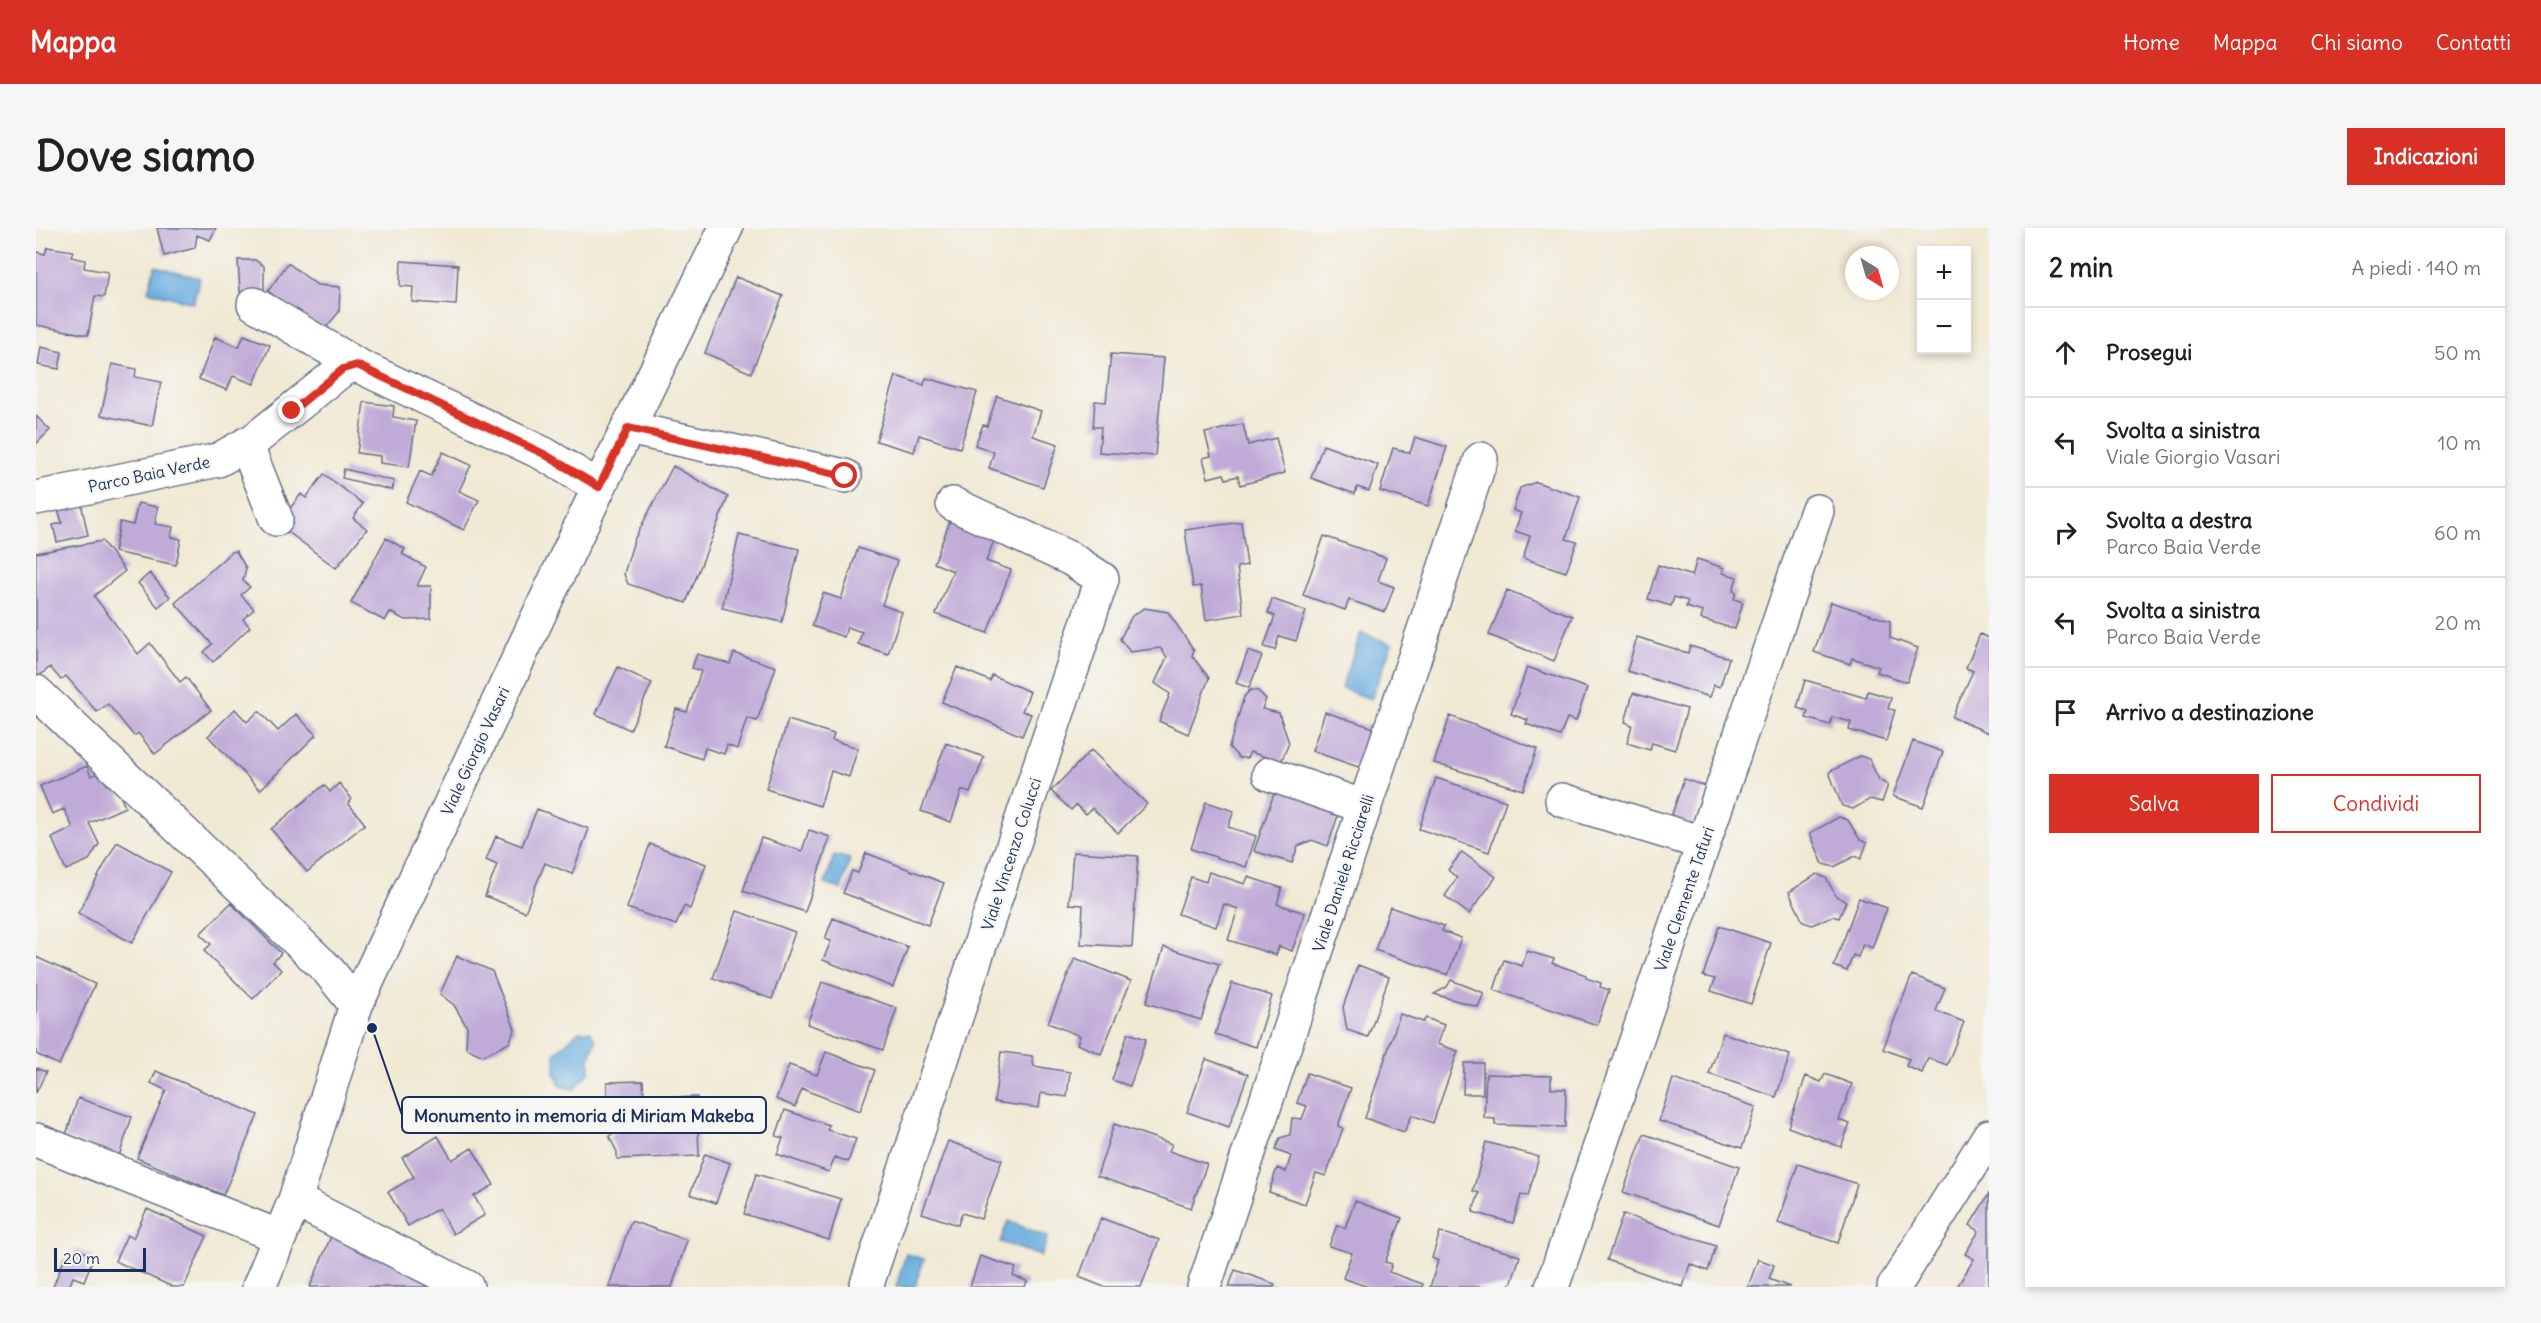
<!DOCTYPE html>
<html lang="it">
<head>
<meta charset="utf-8">
<style>
  :root { --surface:#fff; --page:#f6f6f6; --text:#202124; --muted:#757577; --line:#e0e0e0; --accent:#d93025 }
  body { margin:0; font-family:Delius,sans-serif; background:var(--page); color:var(--text) }
  .controls { position:absolute; right:18px; top:18px; display:grid; overflow:hidden; border-radius:0px; box-shadow:0 3px 9px #0003 }
  .controls button { width:54px; height:54px; display:grid; place-items:center; padding:0; border:0; border-bottom:2px solid var(--line); background:var(--surface); color:var(--text); font:30px sans-serif }
  .compass { position:absolute; left:1809px; top:18px; width:54px; height:54px; border-radius:50%; background:var(--surface); box-shadow:0 3px 9px #0003; rotate:143deg }
  .scale { position:absolute; left:18px; bottom:15px; width:92px; box-sizing:border-box; padding-left:6px; border:3px solid #1b2f5e; border-top:0; font-size:16px; line-height:21px; white-space:nowrap; color:#1b2f5e; -webkit-text-stroke:4px #f6f6f2; paint-order:stroke }
  .stop { position:absolute; width:18px; height:18px; margin:-14px; border:4px solid #d93025; border-radius:50%; background:#fff }
  .stop.end { background:#d93025; border-color:#fff; box-shadow:0 2px 6px #0008 }
  .list { margin:0; padding:0; list-style:none }
  h2 { display:flex; justify-content:space-between; align-items:center; height:78px; margin:0; padding:0 24px; font-size:26px }
  h2 small { font-size:20px; font-weight:400; color:var(--muted) }
  .list li { display:grid; grid-template-columns:39px 1fr auto; gap:18px; align-items:center; box-sizing:border-box; height:90px; padding:0 24px; border-top:2px solid var(--line) }
  .list b { display:block; font-size:22px; white-space:nowrap }
  .list p { margin:0; font-size:20px; white-space:nowrap; color:var(--muted) }
  .list em { font-size:20px; font-style:normal; color:var(--muted) }
  .actions { display:flex; gap:12px; padding:18px 24px }
  .actions a { flex:1; padding:14px 0; border:2px solid var(--accent); border-radius:0px; text-align:center; font-size:21px; color:var(--accent) }
  .actions .main { background:var(--accent); color:#fff }
  .icon { flex:none; width:33px; height:33px; fill:none; stroke:currentColor; stroke-width:2; stroke-linecap:round; stroke-linejoin:round }
  .map { position:relative; flex:none; width:1953px; height:1059px; overflow:hidden; border-radius:0px }
  header { display:flex; align-items:center; gap:36px; box-sizing:border-box; height:84px; padding:0 30px; background:var(--accent); color:#fff }
  header strong { font-size:28px }
  nav { display:flex; gap:33px; margin-inline-start:auto; font-size:21px }
  .intro { display:flex; align-items:center; justify-content:space-between; box-sizing:border-box; height:144px; padding:0 36px }
  h1 { margin:0; font-size:42px }
  .button { padding:15px 27px; border-radius:0px; background:var(--accent); color:#fff; font-size:21px; font-weight:700 }
  main { display:flex; gap:36px; padding:0 36px }
  aside { flex:1; background:var(--surface); border-radius:0px; box-shadow:0 3px 9px #0003 }
  .map>svg:first-child { display:block }
  .water { fill:#6baddf; stroke:#436e9e; stroke-width:1.5 }
  .building { fill:#c0aad7 }
  .lines { fill:none; stroke-linecap:round; stroke-linejoin:round }
  .minor-casing { stroke:#667087; stroke-width:36 }
  .minor { stroke:#fff; stroke-width:33 }
  .route { stroke:#d93025; stroke-width:8 }
  .labels { text-anchor:middle; dominant-baseline:central; stroke-width:4.5; stroke-linejoin:round; paint-order:stroke }
  .street-label { font-size:16px; fill:#1b2f5e; stroke:#f6f6f2 }
  .leader { fill:none; stroke:#1b2f5e; stroke-width:2 }
  .callout-dot { fill:#1b2f5e; stroke:#f6f6f2; stroke-width:2 }
  .callout { fill:#f6f6f2; stroke:#1b2f5e; stroke-width:2 }
  .callout-label { font-size:18px; text-anchor:middle; font-weight:bold; fill:#1b2f5e }
</style>
</head>
<body>
<header>
<strong>Mappa</strong>
<nav><a>Home</a><a>Mappa</a><a>Chi siamo</a><a>Contatti</a></nav>
</header>
<div class="intro"><h1>Dove siamo</h1><a class="button">Indicazioni</a></div>
<main>
<div class="map">
<svg width="1953" height="1059" viewBox="0 0 1953 1059">
  <rect width="100%" height="100%" fill="#f6f6f2"/>
  <filter id="ink" filterUnits="userSpaceOnUse"><feTurbulence type="fractalNoise" baseFrequency=".0167" numOctaves="2"/><feDisplacementMap in="SourceGraphic" scale="12" xChannelSelector="R" yChannelSelector="G"/><feConvolveMatrix kernelMatrix="1 2 1 2 8 2 1 2 1" color-interpolation-filters="sRGB"/></filter>
  <filter id="wash" filterUnits="userSpaceOnUse"><feTurbulence type="fractalNoise" baseFrequency=".008" numOctaves="4" result="noise"/><feDisplacementMap in="SourceGraphic" scale="24" xChannelSelector="R" yChannelSelector="G"/><feGaussianBlur stdDeviation="1.35" result="paint"/><feColorMatrix in="noise" values="0 0 0 0 0 0 0 0 0 0 0 0 0 0 0 0 0 1.4 0 .05"/><feComposite in="paint" operator="in"/></filter>
  <g filter="url(#wash)">
    <rect width="100%" height="100%" fill="#f0e9d4"/>
    <!-- water -->
    <path class="water" d="M119 38 164 50 157 75 112 63Z
      M1325 405 1356 416 1335 471 1305 460Z
      M798 627 814 631 805 661 789 656Z
      M543 803H554L560 812 554 829V843L539 861 525 859 519 846V825Z
      M972 993 1012 1009 1005 1028 964 1014Z
      M870 1026 888 1031 879 1059H860Z"/>
    <g id="blocks">
      <!-- building -->
      <path class="building" d="M121 0H180L174 12 161 7 159 20 128 28Z
        M11 19 37 23 35 29 49 32 48 40 72 44 68 69 59 68 52 107 0 97V24L9 26Z
        M202 32H219L228 38V63L204 64Z
        M365 33 422 37 420 77 376 74 377 59 364 58Z
        M252 35 281 57 304 59 303 84 287 103 232 63Z
        M700 49 747 68 715 145 669 125Z
        M208 107 234 117 218 156 197 148 191 162 163 151 179 109 203 119Z
        M5 119 26 124 23 141 2 137Z
        M1075 126 1128 130 1119 228 1063 224 1065 199H1057L1059 173 1070 174Z
        M76 136 100 141 99 149 125 154 116 198 65 187Z
        M860 148 888 157 890 150 941 164 924 220 883 207 878 224 840 213Z
        M961 168 1005 183 997 208 1022 216 1007 259 953 240 958 224 939 217 947 197 951 198Z
        M328 174 358 178 357 189 380 193 373 239 344 235V228L321 225Z
        M0 188 14 202 0 216Z
        M1207 196 1212 217 1240 210 1249 245 1204 257 1202 248 1190 251 1188 246 1172 250 1167 230 1175 228 1169 205Z
        M1379 209 1411 219 1392 278 1344 263 1357 220 1374 225Z
        M1287 217 1342 237 1333 263 1321 259 1319 266 1275 250Z
        M407 224 435 237 423 263 443 272 428 302 370 274 384 243 395 248Z
        M637 238 692 269 650 375 592 356 588 346 598 312Z
        M308 241 358 253 356 262 306 250Z
        M288 246 327 276 317 290 331 301 300 340 251 303 245 292 265 266 270 270Z
        M1500 254 1544 269 1530 311 1541 314 1530 344 1487 330 1494 308 1479 303 1485 285 1477 282 1484 260Z
        M45 275 52 307 21 314 17 297 26 295 22 280Z
        M102 275 122 279 119 296 137 299 135 309 145 311 140 337 78 324 84 294 97 297Z
        M914 293 959 310 950 333 975 342 951 405 900 386 917 343 898 335Z
        M1205 294 1211 337 1201 339 1207 386 1170 392 1165 358 1157 359 1149 302Z
        M703 307 763 321 746 394 686 380Z
        M1288 308 1350 330 1342 353 1358 359 1349 384 1313 372 1309 382 1267 367Z
        M350 310 369 321 366 326 390 339 381 358H395V391L369 392 354 384 349 393 315 375Z
        M66 313 89 343 58 368 102 426 114 415 144 454 150 449 175 482 119 526 102 505 98 508 72 476 61 484 30 448 25 452 14 439 0 451V325Z
        M822 320 861 333 846 377 866 384 852 426 822 416 826 404 811 399 808 409 776 398 787 365 805 371Z
        M200 323 210 340 207 353 214 359 205 367 218 381 207 391 214 399 177 434 168 424 176 416 139 375 195 324Z
        M1661 331 1688 340 1687 345 1701 349 1697 363 1700 364 1698 371 1707 374 1699 401 1665 391 1667 384 1650 379 1652 373 1638 369 1635 378 1612 371 1622 337 1656 348Z
        M114 345 134 369 122 379 102 355Z
        M1471 362 1536 388 1518 433 1453 407Z
        M1236 371 1270 383 1260 413 1243 408 1239 422 1228 419 1239 388 1232 385Z
        M1795 374 1854 393V410L1882 420 1871 454 1841 444 1843 439 1816 430 1814 436 1778 424Z
        M1108 380 1132 384 1158 422 1156 428 1173 450 1152 506 1123 493 1134 466 1119 455 1131 429 1124 420 1094 424 1084 411 1096 388Z
        M1944 406 1953 410V505L1916 489 1937 443 1930 440Z
        M1601 409 1652 425 1654 418 1693 430 1684 459 1678 457 1674 469 1591 443Z
        M1212 423 1226 428 1213 460 1200 455Z
        M698 425 740 439 721 493 711 490 701 521 691 517 688 526 669 520 666 531 628 518 640 481 651 484 665 443 656 440 661 426 694 436Z
        M582 439 616 455 594 502 560 486Z
        M921 439 954 453 956 447 994 464 986 483 995 486 986 508 906 474Z
        M1491 439 1551 460 1540 493 1531 490 1524 508 1490 496 1492 492 1475 486Z
        M1769 452 1830 470 1832 463 1855 470 1852 481 1859 482 1850 513 1813 502 1815 494 1796 489 1794 497 1770 490 1772 483 1761 480Z
        M1214 462 1222 463 1230 471 1226 481 1243 485 1253 515 1245 534 1214 524 1211 530H1203L1193 519 1208 469Z
        M1597 465 1651 481 1639 522 1616 515 1614 522 1591 515 1596 497 1589 494Z
        M199 481 211 494 223 483 242 503 260 486 280 507 224 562 172 508Z
        M1289 484 1344 502 1331 542 1276 523Z
        M1414 488 1501 521 1487 562 1398 535Z
        M752 492 798 506 796 512 822 520 813 549 795 543 784 578 730 561Z
        M1877 513 1907 524 1887 579 1857 568Z
        M910 515 948 529 934 565 926 562 915 594 885 583Z
        M1055 522 1111 576 1082 605 1056 580 1050 586 1040 577 1035 582 1015 563Z
        M1824 528 1833 531 1843 552 1852 557 1846 574 1834 571 1817 581 1806 578 1793 544Z
        M51 538 55 548 65 544 71 557 78 554 89 579 53 595 63 616 53 632 30 642 16 610 37 600 28 581 16 586 4 558Z
        M1400 550 1470 573 1453 624 1383 601Z
        M1648 551 1669 558 1656 596 1635 589Z
        M303 555 316 571 312 575 329 596 271 644 235 601 288 557 294 564Z
        M1240 560 1304 581 1292 618 1276 612 1262 618 1256 635 1218 623Z
        M1170 574 1198 583 1192 599 1220 608 1210 639 1155 621Z
        M501 581 553 601 536 646 509 635 489 684 449 668 461 637 450 632 460 608 486 618Z
        M1803 589 1812 592 1824 612 1831 615 1825 631 1819 628 1798 639 1787 636 1774 605Z
        M773 602 794 609 769 684 707 663 725 610 766 623Z
        M81 614 135 644 96 715 42 685Z
        M614 616 670 636 654 681 648 678 640 697 591 680Z
        M1037 624 1102 628 1096 719 1045 716 1047 677 1033 676Z
        M1426 624 1460 649 1433 686 1409 668 1421 650 1412 642Z
        M830 625 908 655 892 697 807 665 816 643 822 645Z
        M1173 644 1209 656 1212 649 1246 660 1241 676 1269 685 1256 723 1243 718 1240 727 1192 712 1202 681 1188 676 1180 699 1142 686 1155 649 1170 654Z
        M1781 646 1790 650 1800 668 1810 673 1803 690 1796 688 1776 697 1767 694 1753 664Z
        M1823 670 1851 680 1836 720 1827 716 1822 729 1817 727 1811 743 1798 738Z
        M195 675 245 725 237 734 245 742 217 771 168 723 175 716 164 706Z
        M1354 679 1408 698 1406 703 1425 710 1412 747 1339 722Z
        M701 683 759 704 736 771 677 750Z
        M797 690 872 719 857 759 787 732 795 713 789 711Z
        M1683 698 1735 715 1715 776 1675 763 1679 751 1667 748Z
        M1128 719 1183 736 1165 792 1110 775Z
        M1491 723 1518 731 1516 735 1550 747V750L1565 755 1564 759 1573 762 1561 797 1458 762 1468 732 1486 738Z
        M421 728 456 743 479 801 473 815 447 828 430 820 431 799 418 777 404 766Z
        M0 729 59 756 23 837 0 826Z
        M1039 730 1095 753 1065 826 1041 816 1044 808 1012 795Z
        M1322 737 1353 749 1332 809 1311 802 1307 779Z
        M1876 747 1909 760 1900 783 1928 794 1911 837 1892 830 1886 845 1870 838 1873 831 1847 821Z
        M1415 752 1448 765 1442 779 1398 766 1411 759Z
        M786 754 861 780 847 822 771 796Z
        M1196 755 1236 768 1220 819 1179 806Z
        M1364 786 1387 794 1390 790 1408 797 1401 816 1422 823 1397 895 1376 887 1368 904 1329 890Z
        M1092 805 1110 811 1094 858 1076 852Z
        M1687 805 1754 827 1740 869 1673 846Z
        M790 824 839 842 824 883 766 861 759 879 740 871 753 837 781 847Z
        M965 824 996 828 998 838 1034 844 1031 869 1005 865 1003 880 958 874Z
        M1170 831 1212 846 1193 899 1151 884Z
        M1428 835H1447V866H1427Z
        M0 840 10 844 0 865Z
        M120 843 222 887 187 967 101 930 130 862 115 855Z
        M1271 845 1315 860 1302 898 1307 900 1290 948 1280 945 1269 976 1233 964 1241 940 1250 944 1255 928 1239 922 1244 910 1254 907 1256 890 1266 891 1271 878 1261 875Z
        M1450 846 1515 848V861H1530L1529 899 1459 897V891L1448 890Z
        M1789 846 1816 856 1803 892 1814 896 1805 919 1752 899 1770 848 1785 854Z
        M1637 851 1720 879 1706 920 1623 893Z
        M607 853 608 871 661 869 663 928 581 931V924L573 908 582 902 581 890H572L571 854Z
        M42 870 96 889 83 928 29 910Z
        M749 882 793 897 791 902 820 911 812 934 799 929 793 944 741 926 747 910 740 908Z
        M1078 896 1136 916 1133 923 1171 936 1155 980 1061 948Z
        M1608 906 1703 939 1683 997 1587 964Z
        M402 908 416 932 436 920 458 957 438 968 449 987 417 1006 403 980 372 998 352 964 378 949 366 930Z
        M912 913 966 932 945 991 926 985 922 997 886 985Z
        M1450 914 1503 929 1492 968 1485 967 1477 995 1437 984 1443 965 1437 963Z
        M669 926 694 935 680 975 654 966Z
        M1762 936 1821 956 1802 1015 1742 995Z
        M720 946 805 971 793 1012 708 986Z
        M1953 966V1059H1921L1938 1031 1929 1026 1943 1003 1934 997Z
        M1319 973 1366 990 1349 1034 1356 1036 1353 1044 1387 1056 1386 1059H1332L1307 1050 1316 1025 1293 1018 1301 997 1309 1000Z
        M111 981 171 1008 148 1059H137L79 1033 91 1007 97 1010Z
        M1587 986 1680 1018 1672 1043 1654 1036 1647 1059 1571 1032Z
        M1065 990 1123 1012 1105 1059H1068L1043 1049Z
        M595 993 651 1012 636 1059H573Z
        M298 1001 412 1059H274Z
        M1404 1004 1484 1028 1476 1054 1470 1059H1394L1402 1033 1396 1030Z
        M41 1021 58 1028 48 1053 37 1049 33 1059H17L29 1029 36 1032Z
        M944 1028 980 1040 977 1048 991 1053 989 1059H934Z
        M1722 1031 1738 1037 1733 1051 1754 1059H1712Z
        M1199 1042 1239 1056 1238 1059H1193Z"/>
    </g>
  </g>
  <g filter="url(#ink)">
    <use href="#blocks" fill-opacity="0" stroke="#667087" stroke-width="1.5"/>
    <g class="lines">
      <!-- minor casing -->
      <g class="minor-casing">
        <path id="minor" d="M218 76 321 137
          M592 200 809 248
          M210 216 240 291
          M0 270 182 232 218 212 307 141 321 137 508 226 563 259
          M0 464 292 742 320 777
          M1233 546 1329 579
          M1526 572 1667 615
          M0 912 244 1009
          M259 972 431 1059
          M223 1059 259 972 320 777 563 259 690 0
          M830 1059 1066 351 1035 331 917 276
          M1168 1059 1445 231
          M1516 1059 1781 283
          M1858 1059 1953 908"/>
      </g>
      <!-- minor -->
      <use href="#minor" class="minor"/>
    </g>
  </g>
  <g class="lines" filter="url(#ink)">
    <!-- route -->
    <path class="route" d="M256 183 307 141 321 137 508 226 563 259 592 200 809 248"/>
  </g>
  <g class="labels">
    <!-- street labels -->
    <g class="street-label">
      <text transform="translate(113 246) rotate(-12)">Parco Baia Verde</text>
      <text transform="translate(439 523) rotate(-65)">Viale Giorgio Vasari</text>
      <text transform="translate(975 626) rotate(-72)">Viale Vincenzo Colucci</text>
      <text transform="translate(1307 645) rotate(-72)">Viale Daniele Ricciarelli</text>
      <text transform="translate(1648 671) rotate(-71)">Viale Clemente Tafuri</text>
    </g>
  </g>
  <!-- callouts -->
  <path class="leader" d="M336 800L366 887"/>
  <circle class="callout-dot" cx="336" cy="800" r="6"/>
  <rect class="callout" x="366" y="869" width="364" height="36" rx="6"/>
  <g class="callout-label">
    <text x="548" y="894">Monumento in memoria di Miriam Makeba</text>
  </g>
</svg>
<div class="controls">
<button>+</button>
<button>−</button>
</div>
<svg class="compass" viewBox="-18 -18 36 36"><path d="M0-13l5 13h-10z" fill="#e53935"/><path d="M0 13l5-13h-10z" fill="#757577"/></svg>
<div class="scale">20 m</div>
<div class="stop" style="left:809px;top:248px"></div>
<div class="stop end" style="left:256px;top:183px"></div>
</div>
<aside>
<h2>2 min<small>A piedi · 140 m</small></h2>
<ul class="list">
<li><svg class="icon" aria-label="ahead" viewBox="0 0 24 24"><path d="M12 20V5M6 11l6-6 6 6"/></svg><div><b>Prosegui</b></div><em>50 m</em></li>
<li><svg class="icon" aria-label="left" viewBox="0 0 24 24"><path d="M17 20v-9H6M10 6l-5 5 5 5"/></svg><div><b>Svolta a sinistra</b><p>Viale Giorgio Vasari</p></div><em>10 m</em></li>
<li><svg class="icon" aria-label="right" viewBox="0 0 24 24"><path d="M7 20v-9h11M14 6l5 5-5 5"/></svg><div><b>Svolta a destra</b><p>Parco Baia Verde</p></div><em>60 m</em></li>
<li><svg class="icon" aria-label="left" viewBox="0 0 24 24"><path d="M17 20v-9H6M10 6l-5 5 5 5"/></svg><div><b>Svolta a sinistra</b><p>Parco Baia Verde</p></div><em>20 m</em></li>
<li><svg class="icon" aria-label="arrive" viewBox="0 0 24 24"><path d="M6 21V4h12l-3 4 3 4H6"/></svg><div><b>Arrivo a destinazione</b></div></li>
</ul>
<div class="actions"><a class="main">Salva</a><a>Condividi</a></div>
</aside>
</main>
</body>
</html>
